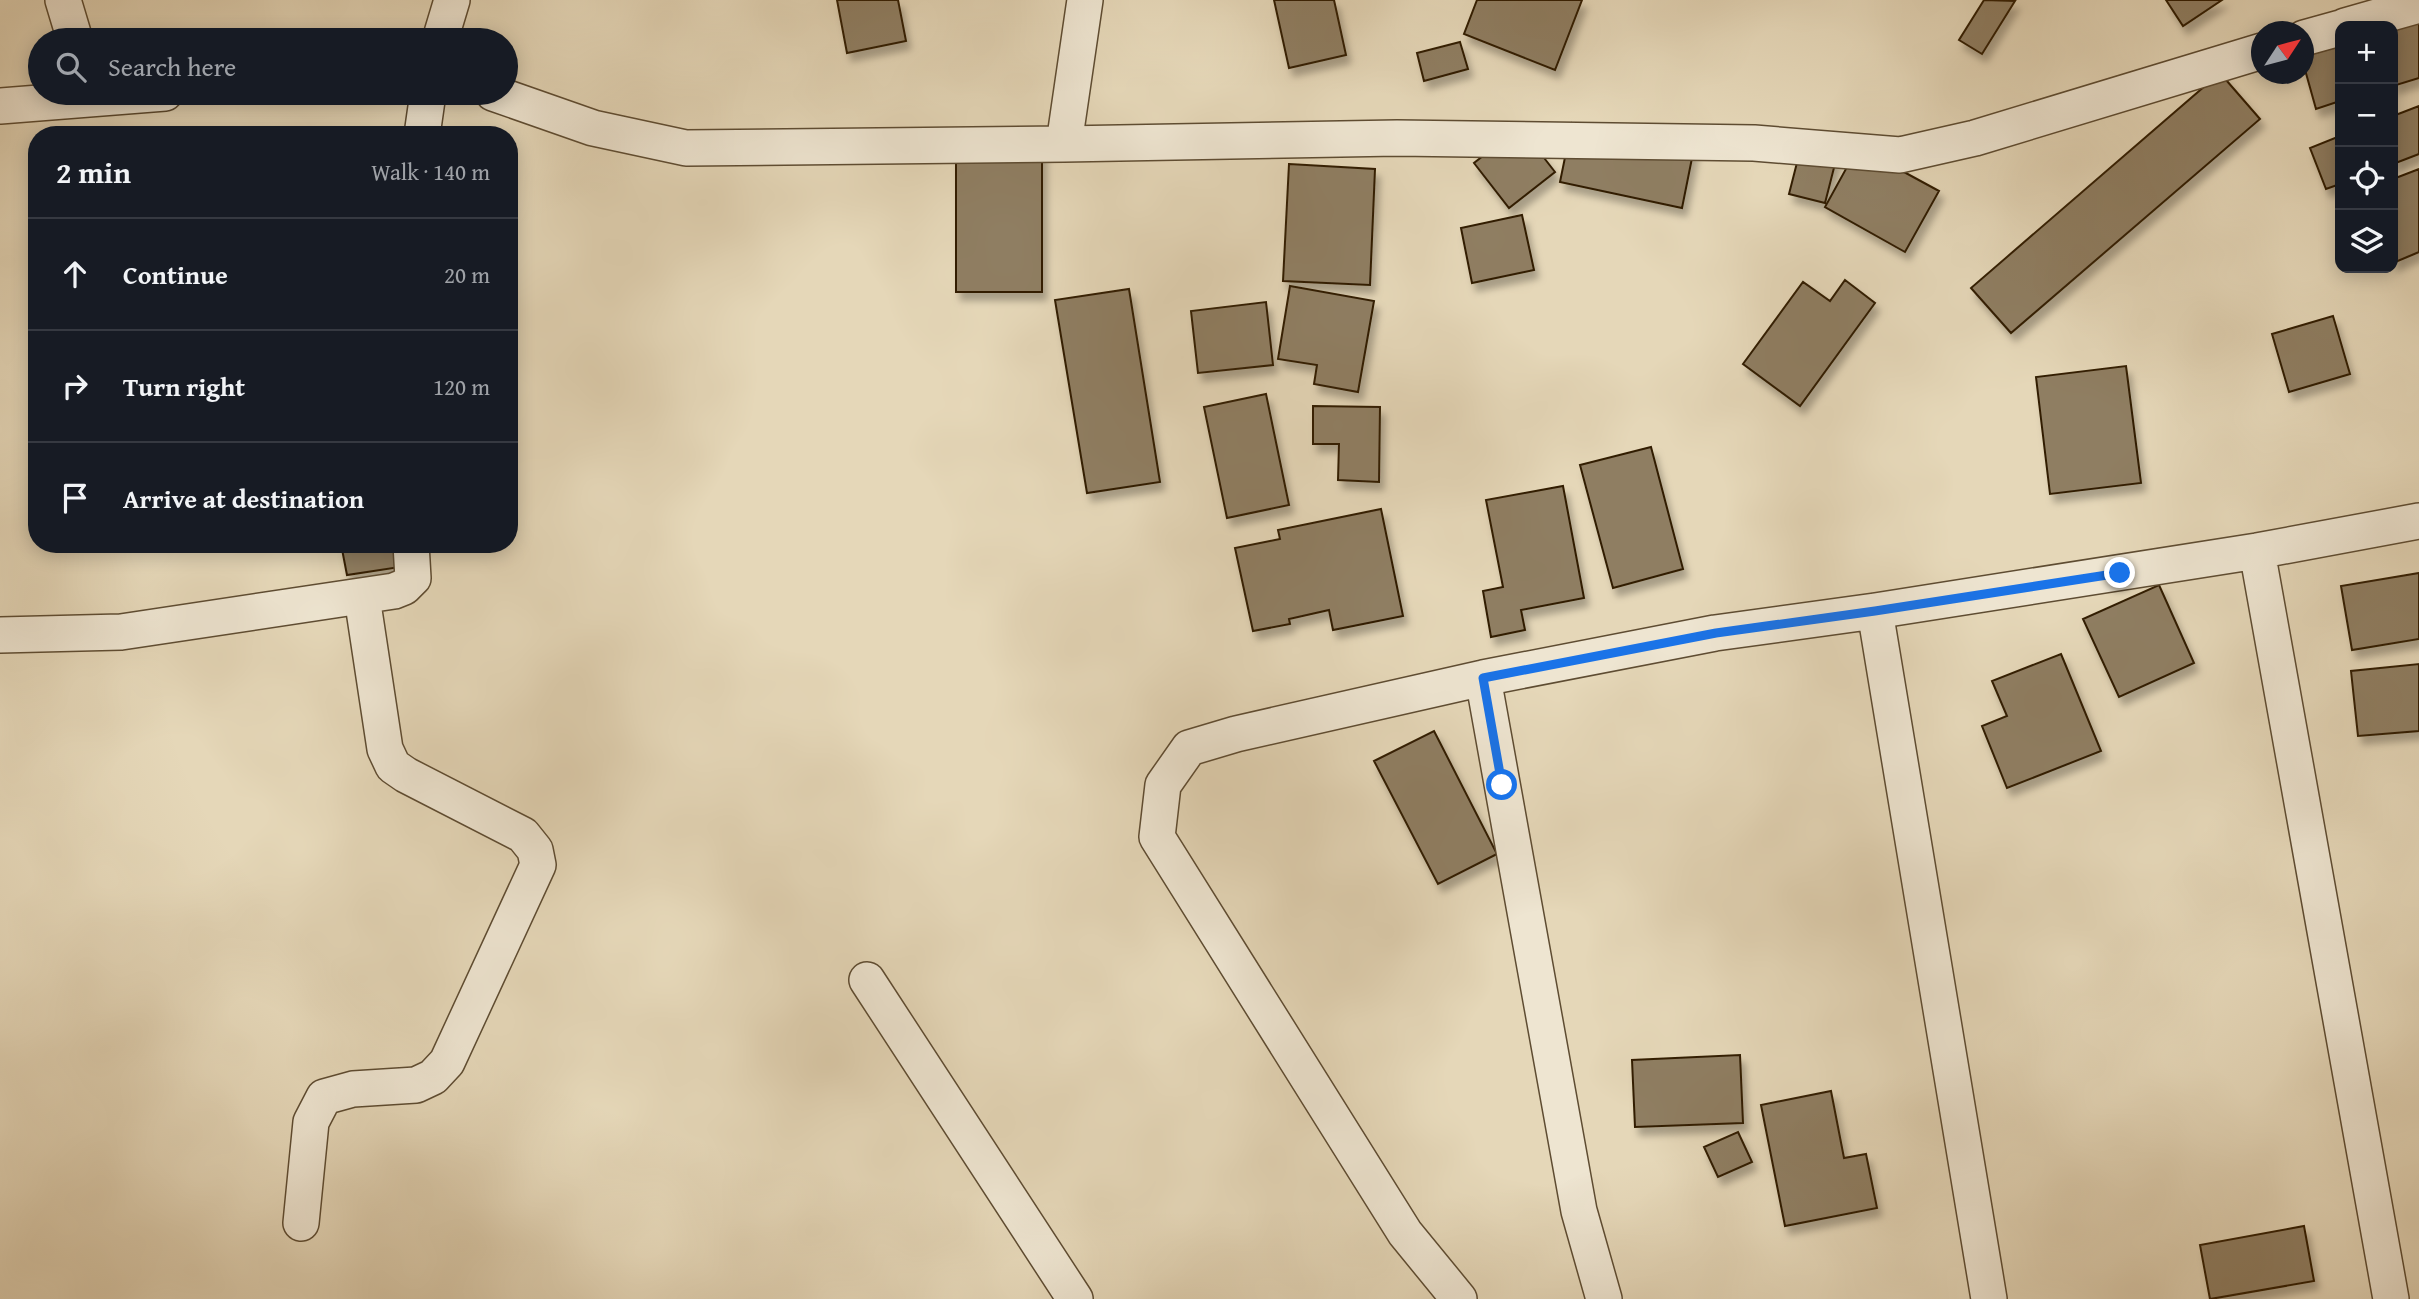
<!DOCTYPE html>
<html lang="en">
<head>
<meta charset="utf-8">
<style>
  :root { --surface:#171b24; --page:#242831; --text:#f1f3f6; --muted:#9ea1a6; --line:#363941 }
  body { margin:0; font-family:"Gentium Book Plus",serif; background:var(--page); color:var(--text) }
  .controls { position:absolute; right:21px; top:21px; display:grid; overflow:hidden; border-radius:14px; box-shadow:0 4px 18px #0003 }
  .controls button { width:63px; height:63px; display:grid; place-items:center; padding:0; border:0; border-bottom:2px solid var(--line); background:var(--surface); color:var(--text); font:35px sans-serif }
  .compass { position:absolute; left:2251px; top:21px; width:63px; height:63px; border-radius:50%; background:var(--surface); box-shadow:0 4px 18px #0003; rotate:54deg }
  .stop { position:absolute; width:21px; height:21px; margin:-16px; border:5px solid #1a73e8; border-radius:50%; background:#fff }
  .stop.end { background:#1a73e8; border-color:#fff; box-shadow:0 2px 7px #0008 }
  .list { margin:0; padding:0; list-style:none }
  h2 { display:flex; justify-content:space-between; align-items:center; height:91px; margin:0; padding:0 28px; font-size:30px }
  h2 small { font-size:23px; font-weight:400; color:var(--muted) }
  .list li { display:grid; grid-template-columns:46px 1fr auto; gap:21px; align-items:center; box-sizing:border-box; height:112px; padding:0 28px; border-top:2px solid var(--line) }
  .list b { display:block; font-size:26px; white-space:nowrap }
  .list em { font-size:23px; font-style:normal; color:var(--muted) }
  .icon { flex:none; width:38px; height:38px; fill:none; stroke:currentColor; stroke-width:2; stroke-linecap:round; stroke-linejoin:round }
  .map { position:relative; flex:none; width:2419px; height:1299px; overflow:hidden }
  .search { position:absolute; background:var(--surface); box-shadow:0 4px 18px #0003; left:28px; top:28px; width:490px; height:77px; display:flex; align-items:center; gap:18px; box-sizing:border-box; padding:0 24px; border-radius:38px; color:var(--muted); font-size:26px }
  .panel { position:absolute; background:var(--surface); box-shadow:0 4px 18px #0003; left:28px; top:126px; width:490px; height:427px; border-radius:28px }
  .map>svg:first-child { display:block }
  .building { fill:#8f7e62; stroke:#311e05; stroke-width:2; filter:url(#shadow) }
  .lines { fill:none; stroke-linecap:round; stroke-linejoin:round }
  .minor-casing { stroke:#5e4c32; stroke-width:38 }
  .minor { stroke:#eee5d1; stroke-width:35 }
  .route { stroke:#1a73e8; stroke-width:9 }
</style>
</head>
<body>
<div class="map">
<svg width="2419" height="1299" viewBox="0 0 2419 1299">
  <defs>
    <filter id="shadow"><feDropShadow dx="4.5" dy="8" stdDeviation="3.5" flood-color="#0004"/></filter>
  </defs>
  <rect width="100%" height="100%" fill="#e5d7b8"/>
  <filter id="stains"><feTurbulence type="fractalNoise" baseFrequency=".00286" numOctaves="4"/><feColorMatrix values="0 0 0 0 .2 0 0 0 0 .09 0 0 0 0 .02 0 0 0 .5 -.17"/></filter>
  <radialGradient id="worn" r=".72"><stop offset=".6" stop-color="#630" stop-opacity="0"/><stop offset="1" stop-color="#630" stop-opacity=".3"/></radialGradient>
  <!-- building -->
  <path class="building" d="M837 0H898L906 41 847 53Z
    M1274 0H1334L1346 55 1289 68Z
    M1477 0H1582L1555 70 1464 34Z
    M1984 0 2015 1 1982 54 1959 40Z
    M2166 0H2222L2183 26Z
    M2419 12V78L2393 86V26Z
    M2340 36V101L2316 109 2304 66V47Z
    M1460 42 1468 69 1424 81 1417 53Z
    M2220 73 2260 119 2011 333 1971 288Z
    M2419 106V154L2393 164V116Z
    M1572 123 1694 148 1682 208 1560 182Z
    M1520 127 1555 172 1509 208 1474 163Z
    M956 134 1042 135V292H956Z
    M2340 136V184L2326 189 2310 148Z
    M1802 143 1838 152 1825 203 1789 194Z
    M1858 147 1939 191 1905 252 1825 207Z
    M1289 164 1375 169 1370 285 1283 281Z
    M2419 169V252L2393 263V179Z
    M1522 215 1534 270 1472 283 1461 228Z
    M1845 280 1875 303 1800 406 1743 364 1803 282 1830 301Z
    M1290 286 1374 301 1358 392 1314 384 1317 365 1278 359Z
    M1129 289 1160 482 1087 493 1055 300Z
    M1266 302 1273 365 1198 373 1191 311Z
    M2333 316 2350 374 2289 392 2272 334Z
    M2126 366 2141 483 2050 494 2036 377Z
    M1266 394 1289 505 1227 518 1204 407Z
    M1313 406 1380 407 1379 482 1338 480 1339 444H1313Z
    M1651 447 1683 569 1613 588 1580 465Z
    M1563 486 1584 598 1521 610 1525 630 1491 637 1483 591 1503 587 1486 500Z
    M1381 509 1403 616 1333 630 1329 610 1289 619 1290 624 1253 631 1235 548 1280 539 1278 530Z
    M341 544H396L400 567 347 575Z
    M2419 573V639L2352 650 2341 586Z
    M2159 585 2194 663 2119 697 2083 619Z
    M2061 654 2101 751 2007 788 1982 726 2007 716 1992 681Z
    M2419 664V731L2358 736 2351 671Z
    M1434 731 1497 854 1438 884 1374 761Z
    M1740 1055 1743 1123 1635 1127 1632 1060Z
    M1831 1091 1844 1158 1866 1154 1877 1208 1785 1226 1761 1105Z
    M1738 1132 1752 1162 1718 1177 1704 1147Z
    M2304 1226 2314 1281 2210 1299 2200 1245Z"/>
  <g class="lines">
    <!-- minor casing -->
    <g class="minor-casing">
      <path id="minor" d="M63 0 75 40
        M2345 26 2419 5
        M2304 38 2340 28
        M440 40 452 0
        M493 93 593 128 686 148 1064 144 1397 138 1754 143 1900 155 1975 138 2262 51
        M0 106 165 93
        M422 135 428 93
        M1064 144 1085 0
        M2257 551 2391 1299
        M1875 611 1989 1299
        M0 635 121 632 394 591 404 587 413 578 411 544
        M1483 678 1579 1211 1604 1299
        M867 980 1075 1299
        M301 1223 311 1122 324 1097 353 1089 416 1085 433 1077 447 1062 538 865 535 850 523 835 406 775 393 766 385 749 362 597
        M1459 1299 1405 1233 1157 837 1163 785 1189 748 1236 734 1483 678 1715 633 1875 611 2257 551 2419 521"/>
    </g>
    <!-- minor -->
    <use href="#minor" class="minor"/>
  </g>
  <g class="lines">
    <!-- route -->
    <path class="route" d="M1502 785 1483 678 1716 633 1875 611 2120 573"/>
  </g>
  <rect width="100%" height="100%" filter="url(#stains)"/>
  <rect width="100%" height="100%" fill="url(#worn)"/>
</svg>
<div class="controls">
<button>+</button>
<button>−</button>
<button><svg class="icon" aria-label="locate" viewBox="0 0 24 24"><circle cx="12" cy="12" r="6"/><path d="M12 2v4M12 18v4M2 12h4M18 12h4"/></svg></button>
<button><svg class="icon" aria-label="layers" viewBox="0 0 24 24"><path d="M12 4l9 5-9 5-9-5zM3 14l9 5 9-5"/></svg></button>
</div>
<svg class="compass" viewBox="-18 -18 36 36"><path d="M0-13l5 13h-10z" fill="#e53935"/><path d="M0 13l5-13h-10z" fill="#9ea1a6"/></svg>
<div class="stop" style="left:1502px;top:785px"></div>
<div class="stop end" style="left:2120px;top:573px"></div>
<div class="search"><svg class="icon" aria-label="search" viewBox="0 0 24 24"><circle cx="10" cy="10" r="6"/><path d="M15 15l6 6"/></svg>Search here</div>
<section class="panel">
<h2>2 min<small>Walk · 140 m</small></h2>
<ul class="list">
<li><svg class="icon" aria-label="ahead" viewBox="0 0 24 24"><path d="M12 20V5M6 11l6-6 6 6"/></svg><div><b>Continue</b></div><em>20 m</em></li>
<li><svg class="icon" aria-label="right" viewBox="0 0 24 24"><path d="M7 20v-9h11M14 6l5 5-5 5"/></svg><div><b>Turn right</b></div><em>120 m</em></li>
<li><svg class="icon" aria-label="arrive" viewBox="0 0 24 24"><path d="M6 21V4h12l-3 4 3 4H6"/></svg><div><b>Arrive at destination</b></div></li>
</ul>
</section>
</div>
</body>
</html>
